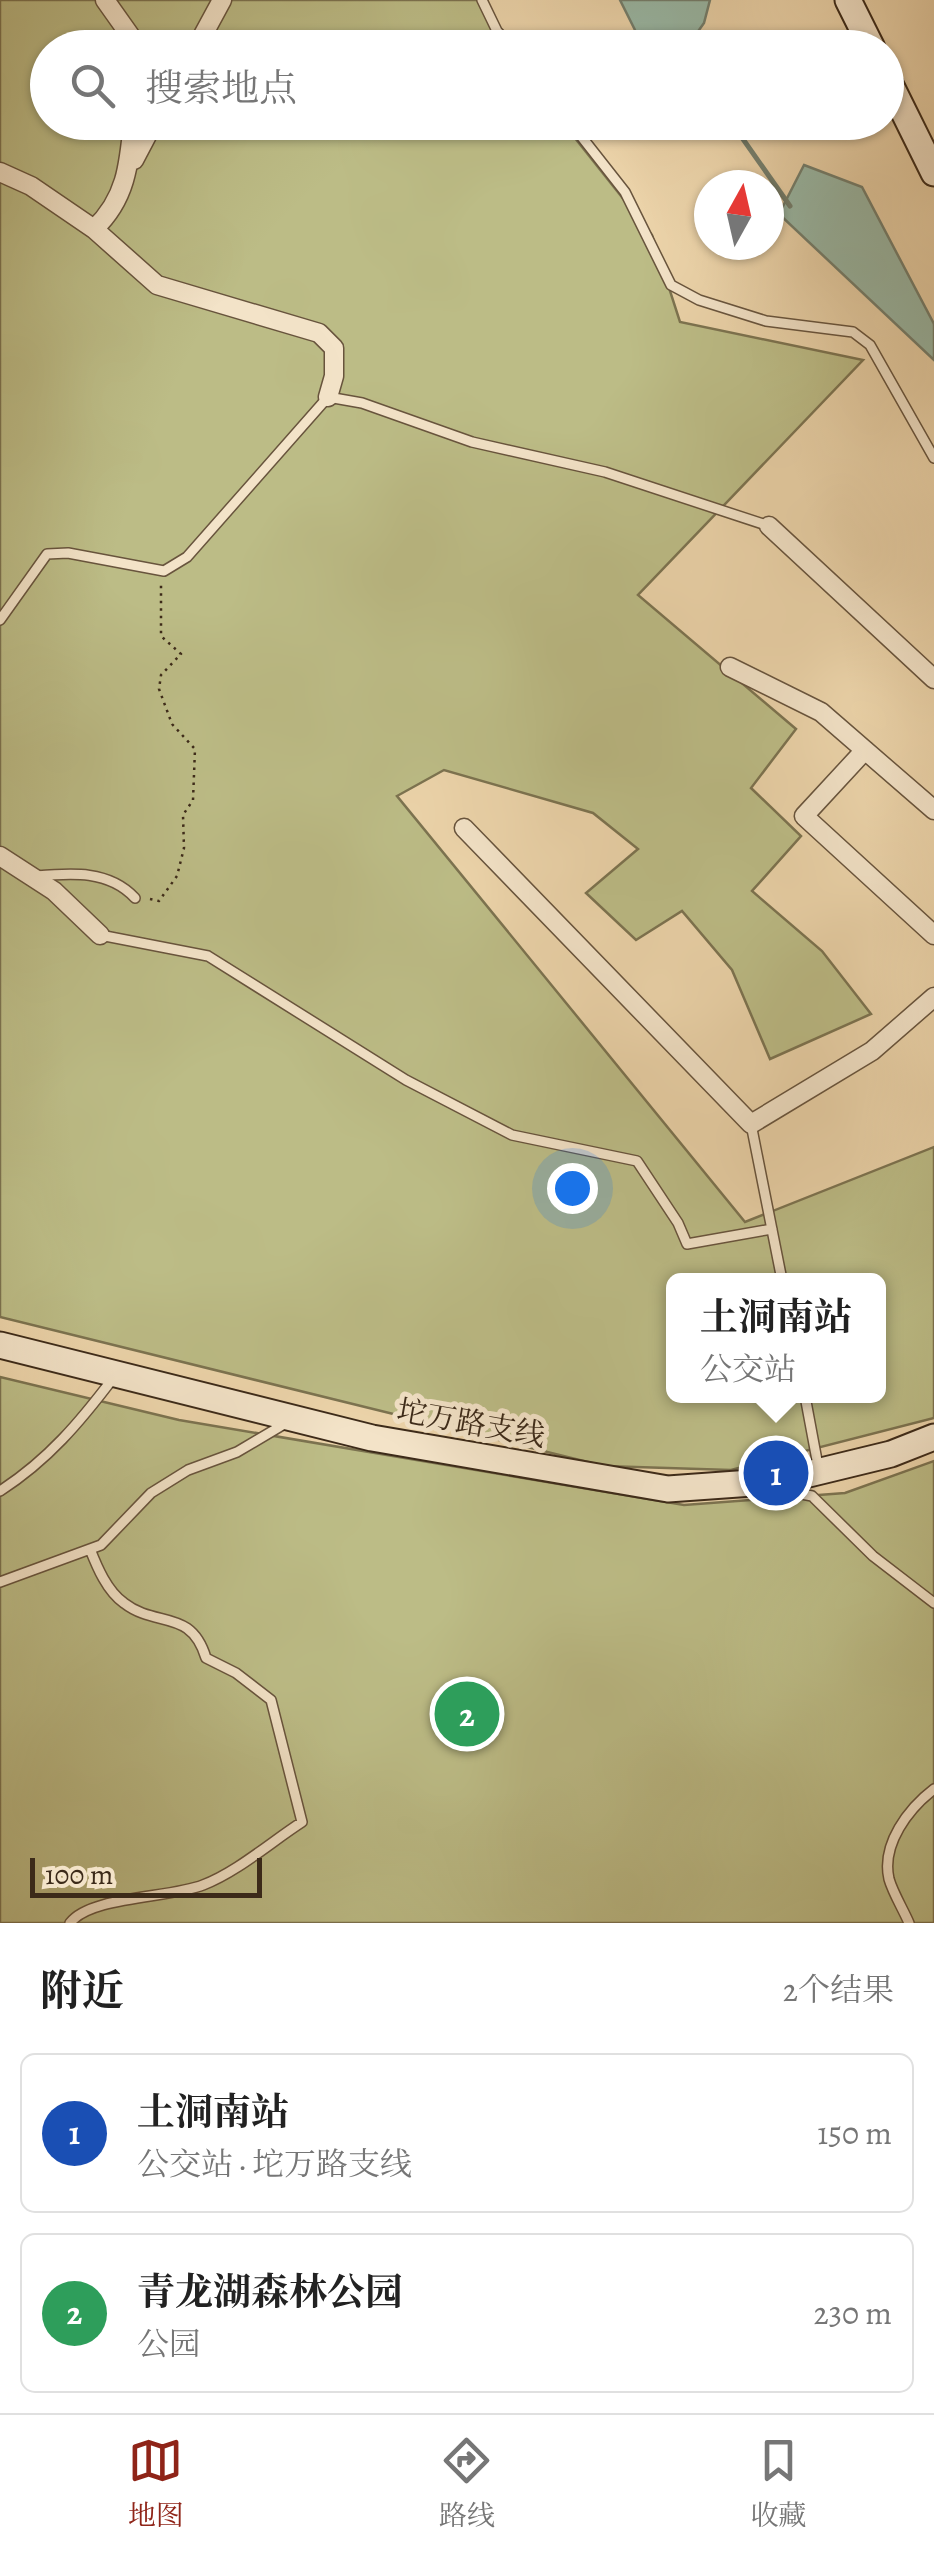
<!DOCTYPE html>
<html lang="zh">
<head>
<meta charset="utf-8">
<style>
  :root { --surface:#fff; --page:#f2f2f2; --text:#222; --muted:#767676; --line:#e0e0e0; --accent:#8f2418 }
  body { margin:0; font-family:Alegreya,"Noto Serif SC",serif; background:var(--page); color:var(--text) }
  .compass { position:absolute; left:694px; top:170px; width:90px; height:90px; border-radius:50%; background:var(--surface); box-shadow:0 2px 8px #0004; rotate:8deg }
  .scale { position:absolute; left:30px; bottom:25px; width:232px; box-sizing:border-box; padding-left:10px; border:5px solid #3c2a19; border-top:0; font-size:28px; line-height:35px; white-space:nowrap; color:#3c2a19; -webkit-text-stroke:8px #f3e3c8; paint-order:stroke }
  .you { position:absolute; left:572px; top:1188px; width:35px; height:35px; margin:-25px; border:8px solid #fff; border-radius:50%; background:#1a73e8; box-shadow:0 0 0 15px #1a73e833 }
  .badge { display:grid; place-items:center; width:65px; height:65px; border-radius:50%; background:var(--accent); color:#fff; font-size:32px; font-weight:700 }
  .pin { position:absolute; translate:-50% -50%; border:5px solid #fff; box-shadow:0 2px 10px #0006 }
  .popup { position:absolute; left:666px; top:1273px; width:220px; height:130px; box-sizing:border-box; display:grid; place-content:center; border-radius:15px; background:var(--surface); filter:drop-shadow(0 2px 8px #0005); font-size:32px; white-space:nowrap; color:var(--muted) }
  .popup b { font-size:38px; color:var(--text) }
  .popup::after { content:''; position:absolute; left:50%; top:100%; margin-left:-20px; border:20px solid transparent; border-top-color:var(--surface) }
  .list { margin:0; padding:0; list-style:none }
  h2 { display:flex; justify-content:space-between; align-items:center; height:130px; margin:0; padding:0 40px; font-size:42px }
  h2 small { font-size:32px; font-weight:400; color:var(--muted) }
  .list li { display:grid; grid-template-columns:65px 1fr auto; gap:30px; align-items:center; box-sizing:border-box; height:160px; margin:0 20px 20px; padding:0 20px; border:2px solid var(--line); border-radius:15px }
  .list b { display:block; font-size:38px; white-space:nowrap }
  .list p { margin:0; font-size:32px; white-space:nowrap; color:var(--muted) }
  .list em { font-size:32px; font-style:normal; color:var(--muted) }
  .icon { flex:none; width:55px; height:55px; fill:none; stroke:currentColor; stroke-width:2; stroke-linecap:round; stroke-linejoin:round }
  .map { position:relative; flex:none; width:934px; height:1923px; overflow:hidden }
  .search { position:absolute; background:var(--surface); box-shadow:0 2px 8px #0004; left:30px; right:30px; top:30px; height:110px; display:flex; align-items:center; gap:25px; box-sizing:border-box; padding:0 35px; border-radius:55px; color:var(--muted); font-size:38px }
  .sheet { height:490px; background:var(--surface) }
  nav { display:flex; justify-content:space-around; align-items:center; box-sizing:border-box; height:140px; border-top:2px solid var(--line); background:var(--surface); font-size:28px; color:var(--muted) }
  nav a { display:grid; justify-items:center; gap:5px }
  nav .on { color:var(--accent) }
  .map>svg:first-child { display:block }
  .green { fill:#bcbc86; stroke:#7c7350; stroke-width:2.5; fill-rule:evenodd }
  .water { fill:#99b8a6; stroke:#747f6e; stroke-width:2.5 }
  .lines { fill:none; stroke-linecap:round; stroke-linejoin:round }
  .stream { stroke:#747f6e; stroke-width:5 }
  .service-casing { stroke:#68543d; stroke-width:12 }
  .minor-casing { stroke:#68543d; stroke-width:21 }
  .secondary-casing { stroke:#3c2a19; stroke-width:29 }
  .path { stroke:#3c2a19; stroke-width:2.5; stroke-dasharray:2.5 5; stroke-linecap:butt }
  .service { stroke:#f3e3c8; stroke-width:9 }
  .minor { stroke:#f3e3c8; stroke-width:18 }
  .secondary { stroke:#f3e3c8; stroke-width:25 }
  .labels { text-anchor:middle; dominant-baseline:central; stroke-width:10; stroke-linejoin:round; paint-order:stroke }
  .street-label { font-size:30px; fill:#3c2a19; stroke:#f3e3c8 }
</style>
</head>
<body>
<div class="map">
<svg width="934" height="1923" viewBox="0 0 934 1923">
  <rect width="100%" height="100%" fill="#ecd4aa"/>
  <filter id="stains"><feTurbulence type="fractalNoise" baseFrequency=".002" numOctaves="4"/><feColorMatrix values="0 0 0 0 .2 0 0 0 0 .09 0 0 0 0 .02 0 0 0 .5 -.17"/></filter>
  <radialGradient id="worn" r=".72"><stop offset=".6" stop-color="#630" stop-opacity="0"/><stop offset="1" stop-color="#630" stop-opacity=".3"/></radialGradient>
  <!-- green -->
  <path class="green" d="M0 0H478L509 47 48 48V122L563 123 652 235 680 322 863 360 638 595 796 729 751 788 801 836 752 891 822 951 871 1014 770 1059 732 970 682 911 636 940 586 893 638 849 593 813 444 770 397 796 745 1222 934 1147V1418L731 1470 604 1466 0 1317ZM674 1280H878V1396H674Z
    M0 1377 179 1420 684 1505 845 1493 934 1461V1923H0Z"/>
  <!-- water -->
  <path class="water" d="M620 0H710L704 23 687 47 644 48Z
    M804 165 862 187 934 324V360L779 214Z"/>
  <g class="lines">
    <!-- stream -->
    <path class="stream" d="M731 122 790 206"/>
    <!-- service casing -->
    <g class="service-casing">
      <path id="service" d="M482 0 497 31 513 48
        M570 122 625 192 671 285 699 300 766 321 853 332 870 345 934 458
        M0 620 47 554 68 553 164 571 187 557 328 397 362 403 472 442 605 472 769 526
        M36 876C72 873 109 870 135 898
        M100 935 208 956 406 1080 512 1135 637 1161 678 1223 687 1244 772 1229
        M751 1124 782 1280
        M805 1396 819 1471
        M781 1490 812 1496 873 1556 934 1603
        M0 1491C48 1460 80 1422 114 1377
        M0 1582 101 1545 151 1493 188 1470 237 1452 286 1423
        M70 1923C90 1896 171 1898 203 1885 237 1872 271 1842 302 1822L271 1700 236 1673 206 1658C191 1608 156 1628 124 1603 107 1591 97 1567 90 1549
        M909 1923C903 1909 893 1893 889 1879 881 1844 909 1808 934 1789"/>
    </g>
    <!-- minor casing -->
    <g class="minor-casing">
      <path id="minor" d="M105 0 139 48
        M196 48 222 0
        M134 160 154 122
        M0 172 31 186 94 229 157 285 319 333 334 348V376L328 397
        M94 229C126 199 129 165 133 122
        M769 526 934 679
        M730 667 821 712 934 810
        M865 750 804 816 934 935
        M464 828 751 1124 872 1051 934 997
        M0 856 54 891 100 935"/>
    </g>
    <!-- secondary casing -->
    <g class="secondary-casing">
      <path id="secondary" d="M848 0 872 48
        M886 76 934 173
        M0 1345 372 1438 668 1489 780 1481 891 1454 934 1437"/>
    </g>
    <!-- path -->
    <path class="path" d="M150 899 159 901 177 876 184 848 183 815 193 800 195 749 172 724 159 689 161 675 181 654 161 636V582"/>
    <!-- service -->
    <use href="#service" class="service"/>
    <!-- minor -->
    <use href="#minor" class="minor"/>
    <!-- secondary -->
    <use href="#secondary" class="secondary"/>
  </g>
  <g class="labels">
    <!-- street labels -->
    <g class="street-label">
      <text transform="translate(471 1423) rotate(10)">坨万路支线</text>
    </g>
  </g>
  <rect width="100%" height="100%" filter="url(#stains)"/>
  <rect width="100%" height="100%" fill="url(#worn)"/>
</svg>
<svg class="compass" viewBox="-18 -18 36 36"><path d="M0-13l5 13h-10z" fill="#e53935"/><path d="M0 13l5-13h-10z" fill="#767676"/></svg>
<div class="scale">100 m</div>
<div class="you"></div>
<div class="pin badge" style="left:776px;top:1473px;background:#1a4fb4">1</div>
<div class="popup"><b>土洞南站</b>公交站</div>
<div class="pin badge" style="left:467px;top:1714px;background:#2e9e5b">2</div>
<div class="search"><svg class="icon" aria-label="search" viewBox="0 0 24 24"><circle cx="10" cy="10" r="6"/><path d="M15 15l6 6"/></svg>搜索地点</div>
</div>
<section class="sheet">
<h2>附近<small>2个结果</small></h2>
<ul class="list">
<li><span class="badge" style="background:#1a4fb4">1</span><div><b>土洞南站</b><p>公交站 · 坨万路支线</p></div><em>150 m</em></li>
<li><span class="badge" style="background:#2e9e5b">2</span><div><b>青龙湖森林公园</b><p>公园</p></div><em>230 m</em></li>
</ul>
</section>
<nav>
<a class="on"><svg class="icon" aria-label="map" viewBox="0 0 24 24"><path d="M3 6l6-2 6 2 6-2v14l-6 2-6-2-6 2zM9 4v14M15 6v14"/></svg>地图</a>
<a><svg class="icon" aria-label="directions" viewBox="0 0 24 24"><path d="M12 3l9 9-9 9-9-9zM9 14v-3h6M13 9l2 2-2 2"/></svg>路线</a>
<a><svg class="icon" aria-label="saved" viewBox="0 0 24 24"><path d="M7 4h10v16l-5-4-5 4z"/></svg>收藏</a>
</nav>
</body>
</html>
